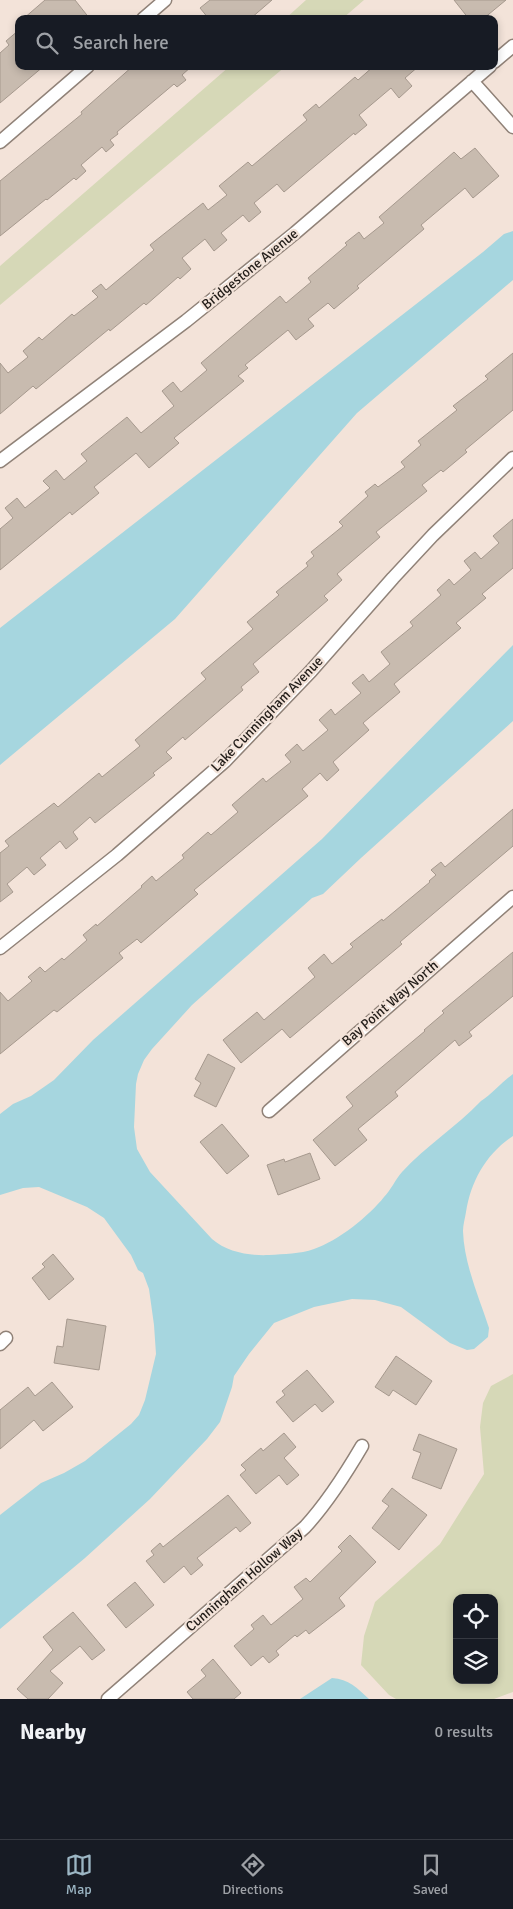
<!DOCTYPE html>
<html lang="en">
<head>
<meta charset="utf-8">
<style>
  :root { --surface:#171b24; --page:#242831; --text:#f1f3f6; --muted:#9ea1a6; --line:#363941; --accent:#9cb6c4 }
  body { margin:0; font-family:Signika,sans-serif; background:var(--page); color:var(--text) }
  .controls { position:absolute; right:15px; bottom:15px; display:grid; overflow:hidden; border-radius:10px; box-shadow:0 2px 8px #0003 }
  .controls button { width:45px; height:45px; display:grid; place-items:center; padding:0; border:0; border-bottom:1px solid var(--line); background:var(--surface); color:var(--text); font:25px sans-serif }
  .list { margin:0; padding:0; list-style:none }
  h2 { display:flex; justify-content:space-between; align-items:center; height:65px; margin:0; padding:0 20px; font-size:21px }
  h2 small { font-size:16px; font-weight:400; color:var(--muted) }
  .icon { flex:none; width:28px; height:28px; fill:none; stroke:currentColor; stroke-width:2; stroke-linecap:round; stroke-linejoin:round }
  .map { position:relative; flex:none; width:513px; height:1699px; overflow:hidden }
  .search { position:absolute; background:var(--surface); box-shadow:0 2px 8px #0003; left:15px; right:15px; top:15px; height:55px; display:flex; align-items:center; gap:12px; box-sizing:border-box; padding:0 18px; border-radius:10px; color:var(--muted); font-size:19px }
  .sheet { height:140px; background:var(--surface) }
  nav { display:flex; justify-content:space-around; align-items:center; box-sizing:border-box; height:70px; border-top:1px solid var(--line); background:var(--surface); font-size:14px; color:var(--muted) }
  nav a { display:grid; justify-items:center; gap:2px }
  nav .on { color:var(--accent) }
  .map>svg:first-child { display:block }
  .green { fill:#d6d8b7; fill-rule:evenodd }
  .water { fill:#a6d6df }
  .building { fill:#c8bbaf; stroke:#a6998e }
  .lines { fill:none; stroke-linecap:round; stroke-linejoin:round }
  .street-casing { stroke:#908278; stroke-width:15 }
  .street { stroke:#fff; stroke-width:12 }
  .labels { text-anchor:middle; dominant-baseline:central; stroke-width:4.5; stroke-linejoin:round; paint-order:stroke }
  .street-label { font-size:14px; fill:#211c18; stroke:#f3e3d9 }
</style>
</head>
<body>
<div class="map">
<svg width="513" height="1699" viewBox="0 0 513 1699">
  <rect width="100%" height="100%" fill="#f3e3d9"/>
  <!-- green -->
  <path class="green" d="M306 0H364L342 19H285Z
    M230 66H286L0 305V266Z
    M513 1374V1692L494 1699H396L389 1695 361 1665 364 1636 375 1602 440 1544 484 1474 480 1427 483 1403 491 1386ZM457 1598H494V1680H457Z"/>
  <!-- water -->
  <path class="water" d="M513 231V280L357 413 175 619 0 765V628L483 252 504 234Z
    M513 645V721L361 858 323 894 312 898 192 1005 152 1049 144 1060 138 1074 136 1084 134 1127 137 1149 150 1172 212 1239C227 1252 249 1256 269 1255 284 1254 300 1254 314 1249 338 1241 369 1216 384 1197 391 1190 395 1180 402 1172 426 1146 456 1127 481 1101 493 1093 502 1082 513 1074V1136C486 1154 471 1181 466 1212 465 1218 463 1225 463 1231 464 1264 479 1297 489 1328L488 1337 474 1349 467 1350 450 1343 401 1307 375 1300 352 1299 314 1307 274 1323 249 1354 234 1376 232 1387 220 1422 207 1439 150 1499 85 1558 0 1629V1515L41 1483 64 1473 85 1461 131 1424 139 1415 145 1400 156 1354 154 1325 149 1289 143 1273 138 1270 131 1255 104 1218 87 1207 39 1187 23 1188 0 1195V1114L13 1104 31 1096 54 1080 93 1040 322 839Z
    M332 1678C349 1679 357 1688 369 1699H300Z"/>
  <!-- building -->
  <path class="building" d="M45 0H75L90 19H23Z
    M210 0H272L250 19H209L200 8Z
    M454 0H506L483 19H469Z
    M19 30V66H44L0 103V53L9 45 6 41Z
    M133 66H192L182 75 186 80 177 87 174 84 117 132 118 134 110 140 114 145 106 152 102 147 81 165 86 171 76 180 74 178 47 200 46 199 0 236V181L82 114 81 112Z
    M374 66H419L405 78 412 86 399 98 391 88 359 115 367 125 355 135 354 133 284 192 277 184 254 203 261 212 249 222 243 215 221 233 227 240 214 251 205 239 182 258 191 269 180 279 178 277 146 305 144 303 110 331 109 329 36 389 33 386 0 414V363L8 373 28 357 23 351 39 337 42 340 72 314 74 316 98 297 92 291 101 284 106 290 154 250 150 245 203 203 208 210 227 195 219 186 248 162 252 166 307 120 303 115 316 104 319 108 355 77 358 80Z
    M475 148 499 176 473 198 465 188 421 225 424 229 357 286 359 288 334 309 328 303 308 319 314 326 296 340 288 330 245 365 248 368 238 376 244 381 174 438 179 443 149 468 136 453 94 487 99 493 72 515 70 512 0 570V529L13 518 5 508 17 498 25 508 50 488 43 481 56 470 64 480 87 461 81 454 127 417 141 433 174 406 162 391 173 382 181 392 207 370 201 363 280 296 286 303 311 282 308 278 347 245 345 243 359 232 364 239 384 223 379 217 454 152 461 159Z
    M513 353V410L465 450 467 452 443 472 441 470 422 485 427 491 376 532 380 537 337 574 342 580 324 596 328 600 253 664 259 672 241 687 243 690 185 740 183 737 166 752 172 758 153 773 155 775 95 823 90 817 73 832 78 839 66 849 60 841 40 858 46 865 34 875 27 867 7 884 13 892 0 902V853L9 846 5 841 54 803 58 807 99 773 102 777 140 746 135 740 206 679 201 673 253 629 247 622 279 595 276 592 308 566 306 563 314 556 311 552 343 526 339 522 368 496 365 492 375 484 378 487 405 467 401 462 421 445 418 441 457 410 453 406 488 379 485 376Z
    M513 519V568L482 594 486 598 456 623 461 628 394 684 400 692 363 723 369 730 333 762 339 770 327 781 320 773 302 789 308 796 194 890 198 894 141 943 137 939 119 953 123 958 57 1012 54 1010 0 1054V992L8 1001 32 981 28 977 40 967 45 972 62 958 64 960 87 940 83 935 96 924 97 926 142 887 141 886 152 876 156 881 184 858 182 855 208 832 211 835 238 812 232 805 263 778 266 782 291 762 285 755 297 744 303 751 328 730 319 720 331 709 335 715 361 693 352 683 363 674 369 682 390 664 381 652 413 626 410 622 441 595 437 590 449 579 454 585 471 570 464 561 475 552 481 559 499 543 493 536Z
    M513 809V846L400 942 402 944 290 1038 282 1029 241 1063 223 1040 257 1012 264 1020 315 977 308 968 324 954 332 964 353 947 350 944 382 919 383 921 430 882 429 881 436 875 431 870 441 862 445 867Z
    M513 952V996L469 1032 472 1036 459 1046 455 1040 395 1092 398 1096 358 1129 367 1140 335 1166 313 1140 353 1106 346 1097 425 1031 424 1030 444 1013 442 1011Z
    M208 1054 235 1068 216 1107 194 1096 201 1083 195 1079Z
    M222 1124 249 1156 227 1174 200 1142Z
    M310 1153 320 1179 278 1195 267 1165 284 1159 285 1162Z
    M53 1254 74 1279 49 1300 32 1278 45 1267 42 1264Z
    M67 1319 106 1326 99 1370 54 1363 57 1346 63 1347Z
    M396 1356 432 1381 416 1405 393 1390 389 1396 375 1387Z
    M307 1370 334 1402 322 1412 315 1404 293 1422 276 1402 285 1395 282 1391Z
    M52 1382 73 1407 43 1431 34 1420 0 1449V1410L28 1387 35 1396Z
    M284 1433 296 1447 284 1458 299 1475 287 1485 279 1475 256 1494 240 1475 246 1470 241 1465 261 1448 263 1451Z
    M419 1434 457 1449 441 1489 412 1478 421 1453 413 1450Z
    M392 1488 427 1515 399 1550 372 1528 389 1506 382 1501Z
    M228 1495 251 1523 240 1532 236 1527 197 1558 203 1565 191 1575 184 1566 164 1583 146 1561 154 1555 151 1551 160 1543 163 1547Z
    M350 1535 376 1562 339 1598 345 1606 309 1634 306 1630 297 1637 295 1635 276 1651 279 1655 269 1663 263 1656 251 1666 234 1646 254 1629 251 1625 263 1615 271 1625 303 1599 294 1587 306 1578 310 1582 342 1551 338 1547Z
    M135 1582 154 1605 126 1628 107 1605Z
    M73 1612 105 1650 92 1660 80 1646 50 1671 63 1683 48 1699H28L17 1689 53 1650 43 1637Z
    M213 1659 241 1693 234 1699H193L187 1692 206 1676 201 1670Z"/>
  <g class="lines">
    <!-- street casing -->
    <g class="street-casing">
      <path id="street" d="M143 19 165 0
        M494 62 513 46
        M472 81 513 127
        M0 142 88 66
        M0 461 186 321 295 233 490 66
        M0 948 117 855 225 761 311 671 393 578 433 535 513 458
        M269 1111 513 897
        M0 1344 6 1338
        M108 1699 305 1527C328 1502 345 1475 362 1446"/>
    </g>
    <!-- street -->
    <use href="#street" class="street"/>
  </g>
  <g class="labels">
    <!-- street labels -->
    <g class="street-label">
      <text transform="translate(250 269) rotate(-39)">Bridgestone Avenue</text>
      <text transform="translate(267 714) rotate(-46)">Lake Cunningham Avenue</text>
      <text transform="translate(390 1003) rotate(-41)">Bay Point Way North</text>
      <text transform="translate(244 1580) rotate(-41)">Cunningham Hollow Way</text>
    </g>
  </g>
</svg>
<div class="controls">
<button><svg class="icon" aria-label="locate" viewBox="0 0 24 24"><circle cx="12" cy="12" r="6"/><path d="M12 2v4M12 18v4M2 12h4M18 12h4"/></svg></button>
<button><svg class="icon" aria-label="layers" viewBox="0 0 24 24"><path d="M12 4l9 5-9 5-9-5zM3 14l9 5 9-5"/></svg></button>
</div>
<div class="search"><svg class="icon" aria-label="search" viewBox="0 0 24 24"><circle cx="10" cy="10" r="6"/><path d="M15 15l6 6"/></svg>Search here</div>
</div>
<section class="sheet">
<h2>Nearby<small>0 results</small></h2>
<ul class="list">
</ul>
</section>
<nav>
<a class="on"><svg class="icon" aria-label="map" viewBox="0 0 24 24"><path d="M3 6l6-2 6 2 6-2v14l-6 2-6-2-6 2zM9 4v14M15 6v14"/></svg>Map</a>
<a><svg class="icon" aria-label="directions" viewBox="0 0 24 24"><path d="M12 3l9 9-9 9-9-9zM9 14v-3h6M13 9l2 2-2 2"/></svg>Directions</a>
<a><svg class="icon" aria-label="saved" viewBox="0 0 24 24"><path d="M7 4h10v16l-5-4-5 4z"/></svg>Saved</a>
</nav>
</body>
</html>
